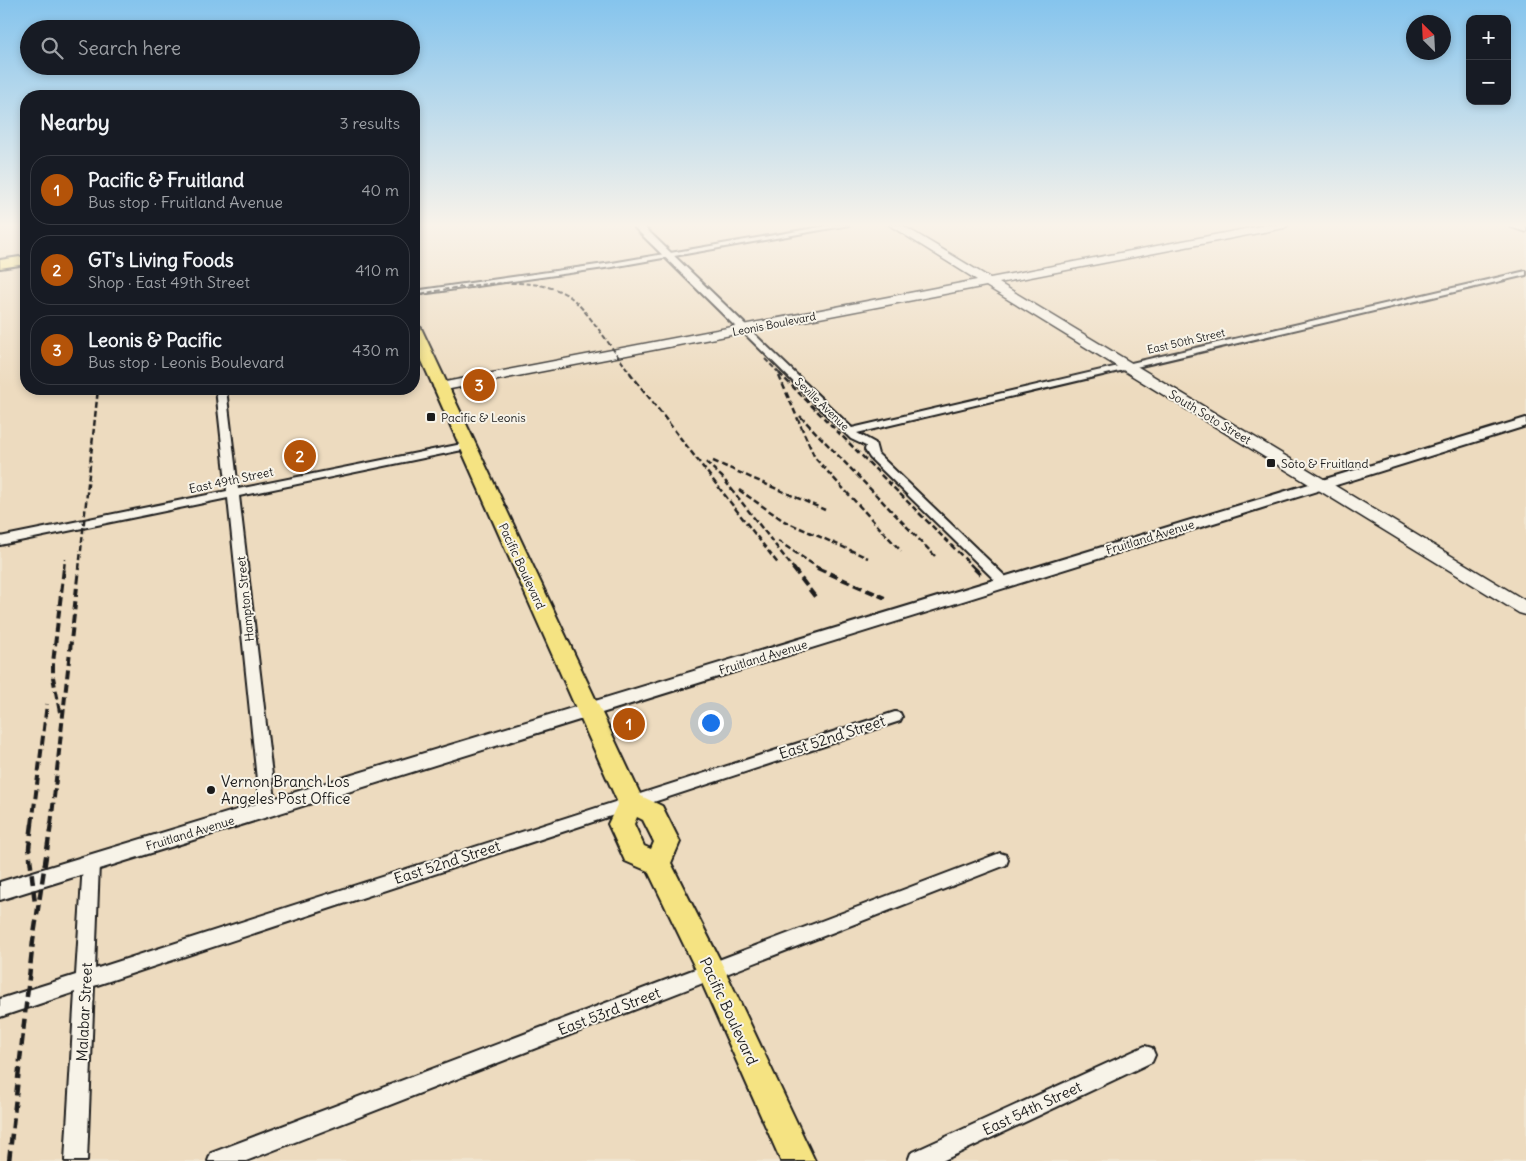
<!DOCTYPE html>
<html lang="en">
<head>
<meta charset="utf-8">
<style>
  :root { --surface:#171b24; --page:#20242c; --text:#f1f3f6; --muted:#9ea1a6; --line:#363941; --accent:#b45309 }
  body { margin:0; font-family:Delius,sans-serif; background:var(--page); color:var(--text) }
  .controls { position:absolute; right:15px; top:15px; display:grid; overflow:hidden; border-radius:10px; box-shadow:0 2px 8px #0003 }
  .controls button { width:45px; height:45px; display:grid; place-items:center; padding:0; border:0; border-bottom:1px solid var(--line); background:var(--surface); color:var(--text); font:25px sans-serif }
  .compass { position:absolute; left:1406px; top:15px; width:45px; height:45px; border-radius:50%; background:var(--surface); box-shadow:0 2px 8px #0003; rotate:336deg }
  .you { position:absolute; left:710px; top:722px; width:18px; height:18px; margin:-12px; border:4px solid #fff; border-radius:50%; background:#1a73e8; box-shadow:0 0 0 8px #1a73e833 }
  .badge { display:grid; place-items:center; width:32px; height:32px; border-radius:50%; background:var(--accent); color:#fff; font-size:16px; font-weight:700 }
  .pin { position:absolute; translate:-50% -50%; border:2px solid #fff; box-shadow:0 1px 5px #0006 }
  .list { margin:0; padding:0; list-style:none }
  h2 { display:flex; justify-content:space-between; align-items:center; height:65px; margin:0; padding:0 20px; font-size:21px }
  h2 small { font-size:16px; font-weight:400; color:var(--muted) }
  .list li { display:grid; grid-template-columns:32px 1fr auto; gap:15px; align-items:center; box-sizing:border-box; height:70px; margin:0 10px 10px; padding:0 10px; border:1px solid var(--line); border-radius:20px }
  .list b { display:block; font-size:19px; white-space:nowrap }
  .list p { margin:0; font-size:16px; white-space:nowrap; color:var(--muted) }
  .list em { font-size:16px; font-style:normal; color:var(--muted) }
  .icon { flex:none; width:28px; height:28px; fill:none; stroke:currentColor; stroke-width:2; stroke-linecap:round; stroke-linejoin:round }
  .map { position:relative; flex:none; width:1526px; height:1161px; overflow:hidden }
  .search { position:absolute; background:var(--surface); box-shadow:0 2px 8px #0003; left:20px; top:20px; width:400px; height:55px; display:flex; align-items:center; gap:12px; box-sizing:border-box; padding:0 18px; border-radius:28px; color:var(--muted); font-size:19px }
  .panel { position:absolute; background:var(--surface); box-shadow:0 2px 8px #0003; left:20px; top:90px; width:400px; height:305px; border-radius:20px }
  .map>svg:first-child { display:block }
  .built { fill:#eddbbf }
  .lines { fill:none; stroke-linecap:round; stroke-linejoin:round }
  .minor-casing { stroke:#1c1c1c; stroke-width:4 }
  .tertiary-casing { stroke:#1c1c1c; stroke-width:4 }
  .secondary-casing { stroke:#1c1c1c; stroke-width:3 }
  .primary-casing { stroke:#1c1c1c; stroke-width:4 }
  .minor { fill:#f7f3e8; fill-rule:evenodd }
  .tertiary { fill:#f7f3e8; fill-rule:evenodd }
  .secondary { fill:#f7f3e8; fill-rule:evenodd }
  .primary { fill:#f5e382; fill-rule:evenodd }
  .rail-far3 { stroke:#1c1c1c; stroke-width:2; stroke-dasharray:5 2.5; stroke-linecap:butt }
  .rail-far2 { stroke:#1c1c1c; stroke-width:2.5; stroke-dasharray:6 3; stroke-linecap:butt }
  .rail-far1 { stroke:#1c1c1c; stroke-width:4; stroke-dasharray:9 4.5; stroke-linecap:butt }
  .rail { stroke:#1c1c1c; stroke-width:4.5; stroke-dasharray:11 5.5; stroke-linecap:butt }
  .poi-dot { fill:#1c1c1c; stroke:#f7f3e8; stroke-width:2 }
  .labels { text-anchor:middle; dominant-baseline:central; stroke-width:4; stroke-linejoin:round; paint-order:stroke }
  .far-street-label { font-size:11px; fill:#1c1c1c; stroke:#f7f3e8 }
  .poi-label { font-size:12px; fill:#1c1c1c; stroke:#f7f3e8; text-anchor:start }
  .street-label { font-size:12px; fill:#1c1c1c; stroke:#f7f3e8 }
  .near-street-label { font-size:15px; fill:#1c1c1c; stroke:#f7f3e8 }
  .near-poi-label { font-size:15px; fill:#1c1c1c; stroke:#f7f3e8; text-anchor:start }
</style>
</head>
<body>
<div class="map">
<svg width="1526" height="1161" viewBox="0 0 1526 1161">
  <rect width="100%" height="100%" fill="#f1e5d0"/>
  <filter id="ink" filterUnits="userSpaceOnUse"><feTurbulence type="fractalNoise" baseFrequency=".02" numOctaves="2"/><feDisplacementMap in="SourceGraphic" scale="10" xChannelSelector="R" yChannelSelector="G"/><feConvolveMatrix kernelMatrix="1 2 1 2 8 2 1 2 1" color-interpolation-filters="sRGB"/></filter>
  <g filter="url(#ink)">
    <!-- built -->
    <path class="built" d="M0 225H26V389H414V225H1526V1161H0Z"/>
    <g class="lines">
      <!-- minor casing -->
      <g class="minor-casing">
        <path id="minor" d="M414 225H420L414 228Z
          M832 225H849L612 267 414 295V291L612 263Z
          M1526 271V275L857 433 875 443 878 454 1008 579 1010 582 1004 586 1000 585 870 458 865 450 866 446 851 439 741 330 748 328 852 428Z
          M216 389H226L238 489 467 443 472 446 467 449 239 496 276 809 274 813 268 815 262 813 260 809 228 498 0 545V537L227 491Z
          M895 712 900 713 902 717 900 721 94 986 87 1161H65L75 992 0 1017V999L76 975 83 863 85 858 91 856 97 858 99 863 95 969Z
          M1000 853 1006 855 1008 860 1006 865 246 1161H208L211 1153 219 1150Z
          M1145 1046 1152 1048 1155 1055 1152 1062 942 1161H908L911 1153Z"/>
      </g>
      <!-- tertiary casing -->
      <g class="tertiary-casing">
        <path id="tertiary" d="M632 225H642L749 328V332H741Z
          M1526 418V426L0 900V882Z"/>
      </g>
      <!-- secondary casing -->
      <g class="secondary-casing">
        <path id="secondary" d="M889 225H902L990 278 1266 225H1289L1284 228 999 283 1526 601V615L1519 613 986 286 440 391 433 387 440 383 977 280Z
          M1509 225H1526V232L1510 227Z"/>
      </g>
      <!-- primary casing -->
      <g class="primary-casing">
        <path id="primary" d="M26 256V264L0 268V260Z
          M414 324 421 328 641 796 662 806 680 842 671 863 721 962 815 1161H781L698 974 648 871 625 861 608 824 618 803 414 343ZM637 817 643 820 654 842 651 849 644 846 634 824Z"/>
      </g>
      <!-- minor -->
      <use href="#minor" class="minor"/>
      <!-- tertiary -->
      <use href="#tertiary" class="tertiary"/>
      <!-- secondary -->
      <use href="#secondary" class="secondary"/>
      <!-- primary -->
      <use href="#primary" class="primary"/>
      <!-- rail-far3 -->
      <path class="rail-far3" d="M414 295C454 288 542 269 575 301 595 321 614 352 631 374
        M765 359 780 374"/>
      <!-- rail-far2 -->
      <path class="rail-far2" d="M630 373 779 565
        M779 373 975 569
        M779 376 815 458 901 551
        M800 416 935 556
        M713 461 825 510
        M706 462 722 477 794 569
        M739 490 784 521 868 558
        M778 541 820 569
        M64 569 65 559
        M79 569 98 389"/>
      <!-- rail-far1 -->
      <path class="rail-far1" d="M793 568 816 598
        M817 568 885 598
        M974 568 982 576
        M60 712 53 677V663L64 568
        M32 825 47 704
        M51 825 79 568"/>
      <!-- rail -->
      <path class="rail" d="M32 824 29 848 35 904
        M9 1161 33 941 51 824"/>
    </g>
  </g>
  <!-- sky -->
  <linearGradient id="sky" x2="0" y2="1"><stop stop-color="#85c4ed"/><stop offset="0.58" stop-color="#f9f3ea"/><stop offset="1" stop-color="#f9f3ea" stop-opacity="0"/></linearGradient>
  <rect width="1526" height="388" fill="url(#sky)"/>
  <!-- markers -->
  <g class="poi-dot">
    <rect x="426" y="412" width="10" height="10" rx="2.5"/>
    <rect x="1266" y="458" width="10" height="10" rx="2.5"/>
    <circle cx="211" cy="790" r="5"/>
  </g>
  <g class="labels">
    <!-- far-street labels -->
    <g class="far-street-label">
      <text transform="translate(774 324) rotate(-11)">Leonis Boulevard</text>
      <text transform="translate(1186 341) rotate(-13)">East 50th Street</text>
      <text transform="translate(822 404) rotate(44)">Seville Avenue</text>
    </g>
    <!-- poi labels -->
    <g class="poi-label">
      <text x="441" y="417">Pacific &amp; Leonis</text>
      <text x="1281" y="463">Soto &amp; Fruitland</text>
    </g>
    <!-- street labels -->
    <g class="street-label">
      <text transform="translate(1210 417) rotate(31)">South Soto Street</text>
      <text transform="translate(231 480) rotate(-12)">East 49th Street</text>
      <text transform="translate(1150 537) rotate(-17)">Fruitland Avenue</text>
      <text transform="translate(522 566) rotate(65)">Pacific Boulevard</text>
      <text transform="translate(245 599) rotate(-96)">Hampton Street</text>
      <text transform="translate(763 657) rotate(-17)">Fruitland Avenue</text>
      <text transform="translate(190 833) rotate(-17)">Fruitland Avenue</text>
    </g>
    <!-- near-street labels -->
    <g class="near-street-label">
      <text transform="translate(832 737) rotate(-18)">East 52nd Street</text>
      <text transform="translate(447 862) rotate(-18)">East 52nd Street</text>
      <text transform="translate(609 1011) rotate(-21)">East 53rd Street</text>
      <text transform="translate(729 1011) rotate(65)">Pacific Boulevard</text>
      <text transform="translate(84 1012) rotate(-87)">Malabar Street</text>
      <text transform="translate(1032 1108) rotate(-25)">East 54th Street</text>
    </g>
    <!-- near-poi labels -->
    <g class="near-poi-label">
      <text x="221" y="781">Vernon Branch Los<tspan x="221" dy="17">Angeles Post Office</tspan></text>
    </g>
  </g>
</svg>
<div class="controls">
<button>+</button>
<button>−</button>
</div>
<svg class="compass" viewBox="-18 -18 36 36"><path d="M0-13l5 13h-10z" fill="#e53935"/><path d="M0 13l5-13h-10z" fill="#9ea1a6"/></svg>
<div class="you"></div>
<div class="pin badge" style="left:629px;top:724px">1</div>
<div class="pin badge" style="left:300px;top:456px">2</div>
<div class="pin badge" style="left:479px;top:385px">3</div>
<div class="search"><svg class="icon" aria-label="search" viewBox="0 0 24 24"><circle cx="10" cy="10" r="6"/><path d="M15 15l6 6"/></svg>Search here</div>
<section class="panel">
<h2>Nearby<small>3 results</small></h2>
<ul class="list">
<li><span class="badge">1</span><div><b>Pacific &amp; Fruitland</b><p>Bus stop · Fruitland Avenue</p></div><em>40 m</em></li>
<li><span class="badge">2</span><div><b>GT's Living Foods</b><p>Shop · East 49th Street</p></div><em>410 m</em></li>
<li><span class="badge">3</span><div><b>Leonis &amp; Pacific</b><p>Bus stop · Leonis Boulevard</p></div><em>430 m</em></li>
</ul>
</section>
</div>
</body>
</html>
